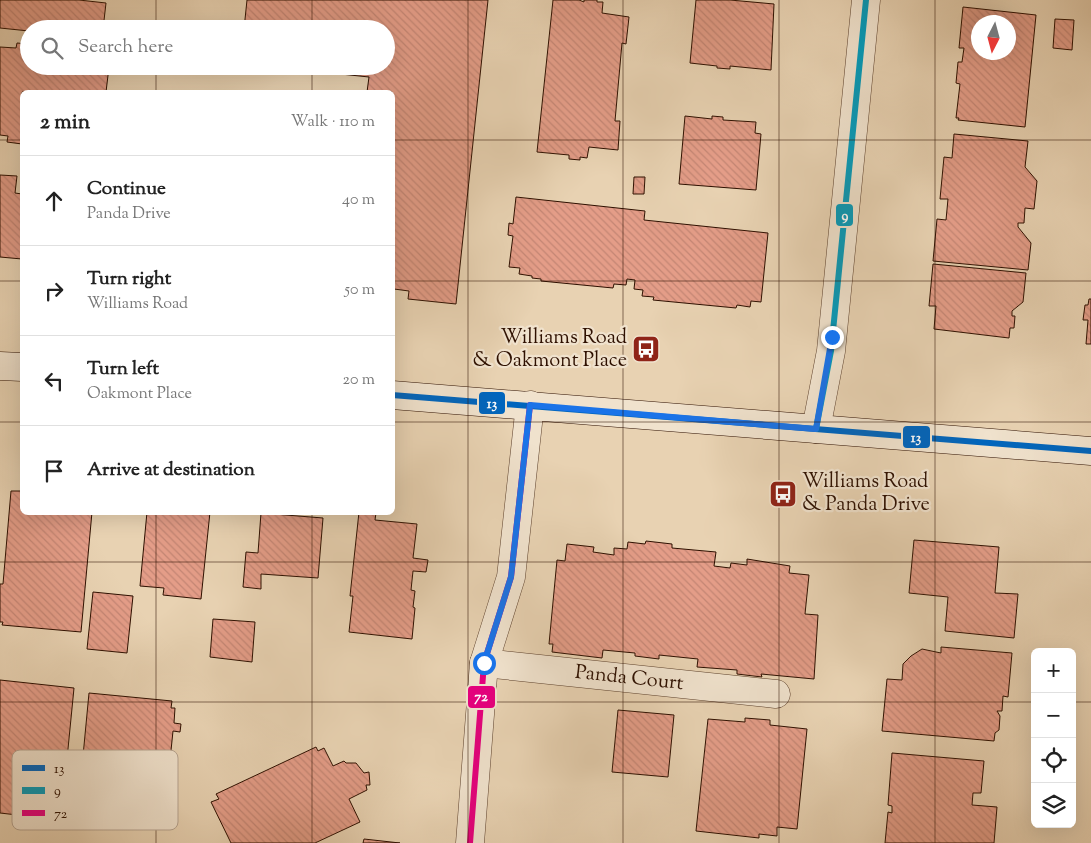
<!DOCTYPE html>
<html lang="en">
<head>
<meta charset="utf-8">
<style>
  :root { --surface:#fff; --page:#f6f6f6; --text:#222; --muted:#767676; --line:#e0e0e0 }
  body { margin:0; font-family:"Sorts Mill Goudy",serif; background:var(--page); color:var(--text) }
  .controls { position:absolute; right:15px; bottom:15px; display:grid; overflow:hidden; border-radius:8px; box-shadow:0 5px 20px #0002 }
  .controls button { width:45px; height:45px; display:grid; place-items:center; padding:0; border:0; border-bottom:1px solid var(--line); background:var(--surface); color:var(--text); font:25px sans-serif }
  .compass { position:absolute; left:971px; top:15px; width:45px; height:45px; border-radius:50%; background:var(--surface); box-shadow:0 5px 20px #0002; rotate:186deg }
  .stop { position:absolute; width:15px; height:15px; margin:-11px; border:4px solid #1a73e8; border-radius:50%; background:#fff }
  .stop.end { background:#1a73e8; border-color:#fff; box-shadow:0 1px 5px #0008 }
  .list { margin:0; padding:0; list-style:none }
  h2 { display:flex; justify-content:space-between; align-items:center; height:65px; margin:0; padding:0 20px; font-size:21px }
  h2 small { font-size:16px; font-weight:400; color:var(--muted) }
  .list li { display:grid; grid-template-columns:32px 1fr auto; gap:15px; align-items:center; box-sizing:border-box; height:90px; padding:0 20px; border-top:1px solid var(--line) }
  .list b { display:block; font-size:19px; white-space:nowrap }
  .list p { margin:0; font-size:16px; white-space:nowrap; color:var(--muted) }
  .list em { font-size:16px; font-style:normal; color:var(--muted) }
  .icon { flex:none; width:28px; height:28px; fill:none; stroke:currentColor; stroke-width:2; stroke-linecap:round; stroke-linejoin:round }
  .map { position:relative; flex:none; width:1091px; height:843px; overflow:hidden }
  .search { position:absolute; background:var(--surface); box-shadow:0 5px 20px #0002; left:20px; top:20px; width:375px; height:55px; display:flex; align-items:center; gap:12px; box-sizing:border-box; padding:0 18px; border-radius:28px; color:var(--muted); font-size:19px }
  .panel { position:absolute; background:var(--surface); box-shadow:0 5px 20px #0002; left:20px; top:90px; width:375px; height:425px; border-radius:8px }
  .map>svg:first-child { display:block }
  .building { fill:url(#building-back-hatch); stroke:#2e1000; fill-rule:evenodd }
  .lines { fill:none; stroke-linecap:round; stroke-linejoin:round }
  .street-casing { stroke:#5c402c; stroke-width:29 }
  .secondary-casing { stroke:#2e1000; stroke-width:29 }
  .street { stroke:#f0e2cd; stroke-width:28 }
  .secondary { stroke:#f0e2cd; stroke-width:28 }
  .bus-1-casing { stroke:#f0e2cd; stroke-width:10 }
  .bus-2-casing { stroke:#f0e2cd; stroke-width:10 }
  .bus-3-casing { stroke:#f0e2cd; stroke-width:10 }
  .bus-1 { stroke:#0065bd; stroke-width:6 }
  .bus-2 { stroke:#059ab9; stroke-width:6 }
  .bus-3 { stroke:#e5007d; stroke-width:6 }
  .route { stroke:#1a73e8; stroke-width:6 }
  .grid { fill:none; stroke:#2e1000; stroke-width:1; stroke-opacity:0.55 }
  .labels { text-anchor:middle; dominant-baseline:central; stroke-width:4.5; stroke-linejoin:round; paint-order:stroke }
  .poi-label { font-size:20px; fill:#2e1000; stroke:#f0e2cd; text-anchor:end }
  .street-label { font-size:20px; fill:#2e1000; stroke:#f0e2cd }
  .key { fill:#f0e2cd; stroke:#b6a390; stroke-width:1 }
  .key-label { font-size:14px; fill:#2e1000 }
  .line-badge { stroke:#f0e2cd; stroke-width:2 }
  .badge-label { font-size:14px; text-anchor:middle; font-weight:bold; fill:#fff }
</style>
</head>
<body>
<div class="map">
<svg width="1091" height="843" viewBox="0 0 1091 843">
  <defs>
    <pattern id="building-back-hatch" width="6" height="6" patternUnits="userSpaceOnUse" patternTransform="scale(1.25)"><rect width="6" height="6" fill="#e49d88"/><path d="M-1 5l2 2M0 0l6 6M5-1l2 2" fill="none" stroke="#c48674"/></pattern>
  </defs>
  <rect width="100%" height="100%" fill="#e8d2b2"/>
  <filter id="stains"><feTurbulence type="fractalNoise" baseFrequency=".004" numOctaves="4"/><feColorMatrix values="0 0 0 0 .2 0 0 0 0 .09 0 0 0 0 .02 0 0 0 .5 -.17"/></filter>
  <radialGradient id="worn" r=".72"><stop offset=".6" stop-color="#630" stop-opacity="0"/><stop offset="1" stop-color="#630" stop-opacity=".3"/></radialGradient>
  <!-- building -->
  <path class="building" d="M0 0H79L106 3 103 29H29V31L0 28Z
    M247 0H488L456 304 408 299 409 291 394 289 392 299V92H367L369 77 293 69 294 66H386V29H244Z
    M553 0H579L584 2V0H597V2H603L602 13 629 17 626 44 622 43 615 121H620L618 150 589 147 587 158 580 157V160L569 159V155L537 152Z
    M696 0H730L774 4 771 70 730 66V69L717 68V66L690 63Z
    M963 7 1036 15 1025 127 958 120 959 118H956L960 84 956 83 958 62H962L964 48H959ZM978 22H1008V52H978Z
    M1055 19 1074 20 1072 50 1053 48Z
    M17 43 29 44V66L109 67 106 92H22V144L7 142 8 136 0 135V47L16 48Z
    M685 116 712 119V116L723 117V120L756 122 755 133 761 134 756 190 679 184Z
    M954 134 1028 141 1025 167 1037 181 1034 209 1025 208 1024 223H1018V227L1031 243 1028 270 933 261 937 219 946 220 948 199H940L944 157 952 158Z
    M0 175 17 176 15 193 22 194V259L0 257Z
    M634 177H645L644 194H633Z
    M516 197 645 211 644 220 768 233 761 302 751 301 750 307 737 305 736 308 653 300 654 297 642 296 643 290 634 289 635 280 627 279 626 285 614 284 613 288 541 281V279L532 278V276L519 274 520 268 509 267 513 236 508 235 509 223 513 224Z
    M933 264 1026 273 1023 302 1012 311V316H1015L1014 328H1010L1009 338 934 329 936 306H929Z
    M1089 299H1091V344H1086L1088 320H1083L1085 305H1088Z
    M11 491H22V512H92L81 632 2 625 3 622H0V584H3Z
    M147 512H210L201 599 163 595 164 588 140 586Z
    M359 512 376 513 375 520 417 524 413 558 428 560 426 572 413 571 411 590 415 591 413 607 415 608 412 639 349 632 353 596H350Z
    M261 513 323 518 318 578 261 574V589L243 587 246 552 258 553Z
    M914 540 999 547 995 593 1018 594 1014 638 945 631 948 597 909 593Z
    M646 541 672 544V548L716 552 714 566 730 568 731 563 747 565V559L790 566 789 573 809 575 805 614 818 615 814 679 761 674 762 677 737 674V670L697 667 698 659 659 655V659L635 656V653L603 650 602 658 552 652 553 644H549L557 560 565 561 567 544 594 547 593 552 614 555V548L627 549 628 542 645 544Z
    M93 592 133 596 127 653 87 649Z
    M213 619 255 622 252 662 210 657Z
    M941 647 1012 653 1008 697 1003 696 1002 711H997L1000 716 999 730 995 733 994 741 882 731 887 679 902 680 903 664 911 656 922 649 941 653Z
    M0 680 74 688 61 820 0 813Z
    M89 693 172 701 171 708H175L174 723 181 724 180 732 173 731 164 819 160 818 159 827 77 819Z
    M618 710 674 715 668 777 612 772Z
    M745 718 770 720V725L807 729 797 829 777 827V836L759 834V838L696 831 708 719 745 722Z
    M316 747 318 751 324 748 333 766 344 761 346 763H356L364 773 369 772 370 785H366L367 790 349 799 360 822 315 843H231L211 802 219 799 216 794Z
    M892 753 984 761 981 793H973L972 805 997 807 994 843H885L888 812 892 813V806L888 805Z
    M364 839 400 843H363Z"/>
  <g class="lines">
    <!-- street casing -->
    <g class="street-casing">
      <g id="street">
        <path d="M816 429 831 351 866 0"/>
        <path id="s1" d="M484 663 776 694"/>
        <path d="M470 843 484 663 511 577 530 405"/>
      </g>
    </g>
    <!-- secondary casing -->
    <g class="secondary-casing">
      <path id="secondary" d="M0 366 22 367
        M392 395 1091 451"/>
    </g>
    <!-- street -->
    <use href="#street" class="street"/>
    <!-- secondary -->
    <use href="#secondary" class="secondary"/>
    <!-- bus-1 casing -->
    <g class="bus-1-casing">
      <path id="bus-1" d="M392 395 1091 451"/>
    </g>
    <!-- bus-2 casing -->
    <g class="bus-2-casing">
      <path id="bus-2" d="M816 429 831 351 866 0"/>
    </g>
    <!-- bus-3 casing -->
    <g class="bus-3-casing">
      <path id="bus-3" d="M470 843 484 663 511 577 530 405"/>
    </g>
    <!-- bus-1 -->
    <use href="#bus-1" class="bus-1"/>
    <!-- bus-2 -->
    <use href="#bus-2" class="bus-2"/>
    <!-- bus-3 -->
    <use href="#bus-3" class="bus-3"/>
  </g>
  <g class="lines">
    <!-- route -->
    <path class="route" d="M484 663 511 577 530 405 816 429 832 337"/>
  </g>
  <!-- grid -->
  <path class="grid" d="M156 0V29M312 0V29M468 0V843M623 0V843M779 0V843M935 0V843M156 66V92M312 66V92M0 140H22M392 140H1091M0 281H22M392 281H1091M0 422H22M392 422H1091M156 512V843M312 512V843M0 562H1091M0 702H1035M1072 702H1091"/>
  <!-- icons -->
  <defs>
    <g id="bus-square" transform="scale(1.4375)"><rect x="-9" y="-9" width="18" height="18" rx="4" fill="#8f2418" stroke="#f0e2cd"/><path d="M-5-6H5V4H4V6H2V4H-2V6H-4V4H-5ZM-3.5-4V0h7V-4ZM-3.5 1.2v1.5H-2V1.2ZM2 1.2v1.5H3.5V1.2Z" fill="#fff"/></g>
  </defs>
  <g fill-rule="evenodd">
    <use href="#bus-square" x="646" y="349"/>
    <use href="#bus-square" x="783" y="494"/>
  </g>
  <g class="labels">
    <!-- poi labels -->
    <g class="poi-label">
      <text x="627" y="338">Williams Road<tspan x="627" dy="23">&amp; Oakmont Place</tspan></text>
      <text x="802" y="482" text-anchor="start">Williams Road<tspan x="802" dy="23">&amp; Panda Drive</tspan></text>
    </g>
    <!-- street labels -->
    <g class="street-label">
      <text stroke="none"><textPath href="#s1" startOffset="146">Panda Court</textPath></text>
    </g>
  </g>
  <!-- legend -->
  <rect x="12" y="750" width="166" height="80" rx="8" class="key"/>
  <rect x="22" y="765" width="23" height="6" fill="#0065bd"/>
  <rect x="22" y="787" width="23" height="7" fill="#059ab9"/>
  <rect x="22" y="810" width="23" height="6" fill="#e5007d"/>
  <g class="key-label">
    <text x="54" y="773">13</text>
    <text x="54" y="795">9</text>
    <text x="54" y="818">72</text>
  </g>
  <g class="line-badge">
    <rect x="835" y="203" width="19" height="24" rx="5" fill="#059ab9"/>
    <rect x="478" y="391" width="28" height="24" rx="5" fill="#0065bd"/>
    <rect x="902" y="425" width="29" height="24" rx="5" fill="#0065bd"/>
    <rect x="467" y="685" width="29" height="24" rx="5" fill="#e5007d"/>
  </g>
  <g class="badge-label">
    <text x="845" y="220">9</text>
    <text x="492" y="408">13</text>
    <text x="916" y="442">13</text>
    <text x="481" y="701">72</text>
  </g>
  <rect width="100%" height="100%" filter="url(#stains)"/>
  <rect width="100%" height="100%" fill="url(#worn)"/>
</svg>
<div class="controls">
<button>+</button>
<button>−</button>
<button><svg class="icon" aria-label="locate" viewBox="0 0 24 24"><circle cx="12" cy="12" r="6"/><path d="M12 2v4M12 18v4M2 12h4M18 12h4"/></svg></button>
<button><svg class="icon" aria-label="layers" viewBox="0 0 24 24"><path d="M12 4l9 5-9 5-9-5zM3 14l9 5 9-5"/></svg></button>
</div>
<svg class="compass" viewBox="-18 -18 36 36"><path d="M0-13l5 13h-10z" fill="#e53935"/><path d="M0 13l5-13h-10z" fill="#767676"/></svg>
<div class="stop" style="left:484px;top:663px"></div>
<div class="stop end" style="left:832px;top:337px"></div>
<div class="search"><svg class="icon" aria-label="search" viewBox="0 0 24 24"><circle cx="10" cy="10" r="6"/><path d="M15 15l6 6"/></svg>Search here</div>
<section class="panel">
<h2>2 min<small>Walk · 110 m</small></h2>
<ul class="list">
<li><svg class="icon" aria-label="ahead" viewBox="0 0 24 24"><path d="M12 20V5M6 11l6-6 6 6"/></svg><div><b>Continue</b><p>Panda Drive</p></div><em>40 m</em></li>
<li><svg class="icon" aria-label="right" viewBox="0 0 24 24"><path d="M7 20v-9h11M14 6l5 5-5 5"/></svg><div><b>Turn right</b><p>Williams Road</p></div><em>50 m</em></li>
<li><svg class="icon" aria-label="left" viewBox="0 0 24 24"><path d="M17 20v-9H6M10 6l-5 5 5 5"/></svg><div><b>Turn left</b><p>Oakmont Place</p></div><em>20 m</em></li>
<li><svg class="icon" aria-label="arrive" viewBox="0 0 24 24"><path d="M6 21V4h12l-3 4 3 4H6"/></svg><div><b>Arrive at destination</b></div></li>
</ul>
</section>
</div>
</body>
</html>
